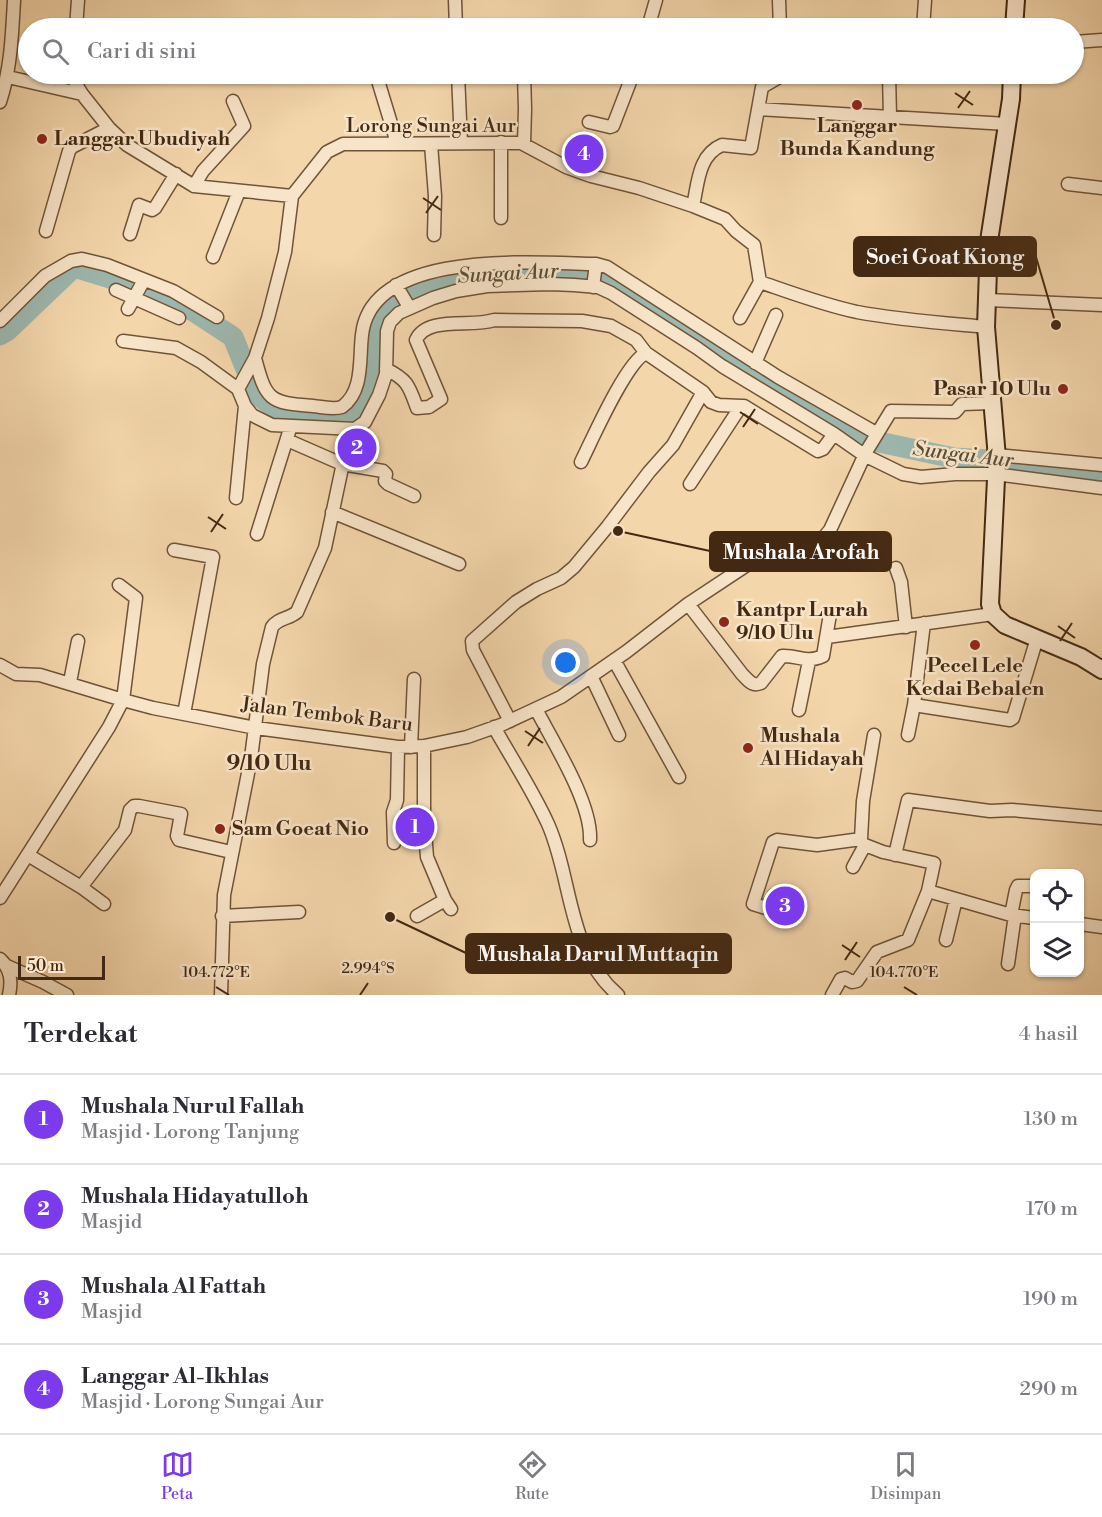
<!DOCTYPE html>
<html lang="id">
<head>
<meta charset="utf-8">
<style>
  :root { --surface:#fff; --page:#f7f7f7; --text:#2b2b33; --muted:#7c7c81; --line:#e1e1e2; --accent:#7c3aed }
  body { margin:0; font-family:"Libre Bodoni",serif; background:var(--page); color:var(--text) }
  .controls { position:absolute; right:18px; bottom:18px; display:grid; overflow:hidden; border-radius:12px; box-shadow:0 2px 4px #0004 }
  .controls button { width:54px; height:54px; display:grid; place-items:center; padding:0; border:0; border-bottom:2px solid var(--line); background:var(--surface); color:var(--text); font:30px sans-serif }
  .scale { position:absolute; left:18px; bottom:15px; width:87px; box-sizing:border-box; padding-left:6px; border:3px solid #432912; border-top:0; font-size:16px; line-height:21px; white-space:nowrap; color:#432912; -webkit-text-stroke:4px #f8e4c8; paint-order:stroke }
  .you { position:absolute; left:566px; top:663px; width:21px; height:21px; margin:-15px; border:4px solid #fff; border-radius:50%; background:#1a73e8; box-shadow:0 0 0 9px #1a73e833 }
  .badge { display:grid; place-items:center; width:39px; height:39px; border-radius:50%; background:var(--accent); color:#fff; font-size:20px; font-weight:700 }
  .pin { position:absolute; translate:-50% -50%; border:3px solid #fff; box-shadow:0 2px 6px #0006 }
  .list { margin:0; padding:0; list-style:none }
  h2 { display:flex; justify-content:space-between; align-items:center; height:78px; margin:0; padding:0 24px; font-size:26px }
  h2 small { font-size:20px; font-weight:400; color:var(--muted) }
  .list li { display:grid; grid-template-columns:39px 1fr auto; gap:18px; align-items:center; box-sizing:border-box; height:90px; padding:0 24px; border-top:2px solid var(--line) }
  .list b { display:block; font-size:22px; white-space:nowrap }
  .list p { margin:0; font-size:20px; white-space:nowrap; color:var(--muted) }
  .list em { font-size:20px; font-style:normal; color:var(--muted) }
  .icon { flex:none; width:33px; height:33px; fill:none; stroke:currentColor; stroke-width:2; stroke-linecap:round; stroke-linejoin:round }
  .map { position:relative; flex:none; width:1102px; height:995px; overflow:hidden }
  .search { position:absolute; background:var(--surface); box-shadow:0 2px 4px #0004; left:18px; right:18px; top:18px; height:66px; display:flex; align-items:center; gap:15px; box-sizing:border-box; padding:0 21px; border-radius:33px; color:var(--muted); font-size:22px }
  .sheet { height:438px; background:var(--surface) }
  nav { display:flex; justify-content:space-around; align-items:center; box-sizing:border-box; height:84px; border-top:2px solid var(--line); background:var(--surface); font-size:16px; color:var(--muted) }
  nav a { display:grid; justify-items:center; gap:3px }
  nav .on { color:var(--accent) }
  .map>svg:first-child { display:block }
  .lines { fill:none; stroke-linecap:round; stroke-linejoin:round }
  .river { stroke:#9cb8af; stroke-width:21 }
  .street-casing { stroke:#6f5438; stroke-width:15 }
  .secondary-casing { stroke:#432912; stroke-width:20 }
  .street { stroke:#f8e4c8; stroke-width:12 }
  .secondary { stroke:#f8e4c8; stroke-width:16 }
  .ticks { fill:none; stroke:#432912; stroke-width:2 }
  .poi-dot { fill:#8f2418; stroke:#f8e4c8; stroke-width:2 }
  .labels { text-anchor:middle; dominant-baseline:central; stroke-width:5; stroke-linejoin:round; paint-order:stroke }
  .street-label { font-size:20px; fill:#432912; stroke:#f8e4c8 }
  .poi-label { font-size:20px; font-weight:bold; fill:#432912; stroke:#f8e4c8; text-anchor:start }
  .water-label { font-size:21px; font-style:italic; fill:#594d39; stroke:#f8e4c8 }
  .quarter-label { font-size:22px; font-weight:bold; fill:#432912; stroke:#f8e4c8 }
  .ticks-label { font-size:15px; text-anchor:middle; fill:#432912; stroke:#f8e4c8; stroke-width:5; stroke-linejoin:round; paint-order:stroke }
  .leader { fill:none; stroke:#432912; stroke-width:2 }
  .callout-dot { fill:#432912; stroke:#f8e4c8; stroke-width:2 }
  .callout { fill:#432912; stroke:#432912; stroke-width:2 }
  .callout-label { font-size:21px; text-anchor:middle; font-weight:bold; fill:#fff }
</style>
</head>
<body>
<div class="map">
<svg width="1102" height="995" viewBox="0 0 1102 995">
  <rect width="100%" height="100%" fill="#f4d6ab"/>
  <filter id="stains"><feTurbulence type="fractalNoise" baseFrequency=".00333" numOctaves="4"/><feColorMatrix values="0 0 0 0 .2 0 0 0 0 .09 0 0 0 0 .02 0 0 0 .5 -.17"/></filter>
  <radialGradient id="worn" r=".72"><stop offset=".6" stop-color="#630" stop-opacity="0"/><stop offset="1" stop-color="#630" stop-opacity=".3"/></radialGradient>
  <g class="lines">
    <!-- river -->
    <path class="river" d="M0 335 7 331 74 267 136 286 184 305 233 337 250 379 260 397 274 407 291 413 349 414 366 401 373 373 374 350 380 319 392 302 411 292 446 278 490 273 572 270 600 273 623 286 680 325 879 442 954 458 1044 463 1102 474"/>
    <!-- street casing -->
    <g class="street-casing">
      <path id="street" d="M455 0 456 28
        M779 0 780 28
        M76 28 78 0
        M648 28 656 0
        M923 28 925 0
        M1074 42 1102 40
        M73 74 76 84 82 94 109 128 127 145 194 186 292 196
        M376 74 397 143
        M458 74 461 143
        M889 74 890 117
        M8 77 82 94
        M0 102C11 68 12 35 14 0
        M759 109 1007 124
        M589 122 610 127 613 126 633 74
        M501 142V218
        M431 144 435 196 434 235
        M524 144 525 109 524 74
        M1068 184 1102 188
        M194 186 203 171 244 126 233 101
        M693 206C698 184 698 155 722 145L751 148 762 87 781 76 782 74
        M46 231 69 151 72 147 109 128
        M130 234 139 205 152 210 155 208 176 174
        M213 257 239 191
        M396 285 409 307
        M593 287 596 264
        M116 290 179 318
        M987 300 1102 305
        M128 309 144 280
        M740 318 760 282
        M0 321 45 276 71 261 82 259 107 265 173 291 217 317
        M986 327C943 323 900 320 857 312 824 305 792 293 760 282L754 245 736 231 725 219 693 206 639 188 591 176 566 167 521 143 343 144 327 152 292 196 285 252 268 318 255 358 238 389 245 406 252 415 272 425 355 429 365 422 379 395 386 374 387 331 390 322 399 313 433 298 456 291 487 286 550 284 574 285 598 287 611 293 697 348 722 366 834 434 864 455 903 474 921 477 955 474H995L1102 488
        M123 341 176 348 201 362 238 389
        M255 358C266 400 269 403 313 406 323 407 333 410 342 407 364 391 359 359 362 335 371 248 536 263 596 264L607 267 778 377 876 433
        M755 363 776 315
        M386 369C408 380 409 386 417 408L429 407 441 399 416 340C427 315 472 328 494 320L582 321 611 326 636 340 646 353
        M287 440 342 464 383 471 386 474 385 481 388 484 414 496
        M997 455 1102 465
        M581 462C592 440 626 362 646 353L703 392 711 402 719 405 741 406
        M690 484 741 406H744L818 451 823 449 834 434
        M236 498 245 406
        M332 512 459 564
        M257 534 289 432
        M174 550 213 557 184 714
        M896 568 901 582 906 627
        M688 604 742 674C748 680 752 687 761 683L782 656C800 655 804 664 823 656L830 614
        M827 637 993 614
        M614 660 679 777
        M0 665 16 674 40 675 123 700 136 598 119 585
        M591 676 619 735
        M70 682 78 641
        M914 705 924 623
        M536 709C553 742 592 803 590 840
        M799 710 809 661
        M510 721 473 650 472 641 516 602 537 589 561 578 574 567 608 526 649 472 673 445 703 392
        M494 727C512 759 533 791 548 824 573 881 567 951 618 995
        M908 735 914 705 1010 720 1013 718 1037 638
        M424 746V820L427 857 445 900 451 909
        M411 747 414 679
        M394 843 393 812 397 800 398 747
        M28 855 81 887 125 830 130 810 134 806H139L181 814 177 836 179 840 231 852
        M895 855 908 800 990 811 1012 810 1102 818
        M81 887 104 904
        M928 891 1011 915 1034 918
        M774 895 766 908 753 904 773 842 777 840 817 845 861 839 863 801 874 735
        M0 898 109 727 123 700 153 708 256 728 398 747 424 746 467 737 501 725 561 697 626 652 688 604 762 555 773 551 819 543 830 530 866 452 891 411 955 412 962 404 992 403
        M1011 915 1016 890 1018 886H1034
        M222 916 299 912
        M417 916 445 900
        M1080 924 1102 927
        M946 940 956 899
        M0 959C11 969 12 981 9 995
        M1008 964 1015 915
        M7 966 43 982 67 995
        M221 995 224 895 251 758 263 664 272 627C278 618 289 619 297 612L325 548 350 430
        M832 995 841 979 845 978 852 982 857 981 877 952 908 940 928 891 934 863 883 852 865 845 853 867"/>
    </g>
    <!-- secondary casing -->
    <g class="secondary-casing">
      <path id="secondary" d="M1014 28 1016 0
        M1012 74 1011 99 989 241 986 327 997 458 990 604 993 614 1005 625 1081 657 1102 670"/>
    </g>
    <!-- street -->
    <use href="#street" class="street"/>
    <!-- secondary -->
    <use href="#secondary" class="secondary"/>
  </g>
  <!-- ticks -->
  <path class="ticks" d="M955 93 973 105M958 108 970 91M423 198 441 210M426 213 438 196M740 412 758 424M743 427 755 409M208 517 226 529M211 532 223 514M1058 626 1075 638M1060 641 1072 623M525 731 543 743M528 746 540 728M842 945 860 957M845 960 857 942M216 987 229 995M904 987 917 995M360 995 368 983"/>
  <!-- markers -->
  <g class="poi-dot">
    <circle cx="857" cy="105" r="6"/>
    <circle cx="42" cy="139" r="6"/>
    <circle cx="1063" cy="389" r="6"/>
    <circle cx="724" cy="622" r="6"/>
    <circle cx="975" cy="645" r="6"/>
    <circle cx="748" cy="748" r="6"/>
    <circle cx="220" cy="829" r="6"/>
  </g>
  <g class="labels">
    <!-- street labels -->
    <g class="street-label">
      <text x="431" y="126">Lorong Sungai Aur</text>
      <text transform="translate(327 715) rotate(7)">Jalan Tembok Baru</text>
    </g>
    <!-- poi labels -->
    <g class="poi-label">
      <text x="857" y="126" text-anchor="middle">Langgar<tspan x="857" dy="23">Bunda Kandung</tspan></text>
      <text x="54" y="139">Langgar Ubudiyah</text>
      <text x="1051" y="389" text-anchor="end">Pasar 10 Ulu</text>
      <text x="736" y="610">Kantpr Lurah<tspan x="736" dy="23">9/10 Ulu</tspan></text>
      <text x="975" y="666" text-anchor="middle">Pecel Lele<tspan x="975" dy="23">Kedai Bebalen</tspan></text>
      <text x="760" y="736">Mushala<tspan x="760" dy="23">Al Hidayah</tspan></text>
      <text x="232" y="829">Sam Goeat Nio</text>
    </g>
    <!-- water labels -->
    <g class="water-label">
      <text transform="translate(508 274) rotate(-3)">Sungai Aur</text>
      <text transform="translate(963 455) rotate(7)">Sungai Aur</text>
    </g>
    <!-- quarter labels -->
    <g class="quarter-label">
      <text x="269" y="763">9/10 Ulu</text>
    </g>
  </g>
  <g class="ticks-label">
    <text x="368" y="973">2.994°S</text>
    <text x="216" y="977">104.772°E</text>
    <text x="904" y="977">104.770°E</text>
  </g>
  <!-- callouts -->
  <path class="leader" d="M1056 325L1036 257M618 531L710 551M390 917L466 953"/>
  <g class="callout-dot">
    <circle cx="1056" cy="325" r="6"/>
    <circle cx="618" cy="531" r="6"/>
    <circle cx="390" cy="917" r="6"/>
  </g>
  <g class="callout">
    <rect x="854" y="237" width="182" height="39" rx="6"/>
    <rect x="710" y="532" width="181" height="39" rx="6"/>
    <rect x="466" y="934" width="265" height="39" rx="6"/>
  </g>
  <g class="callout-label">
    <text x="945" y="264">Soei Goat Kiong</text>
    <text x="801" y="559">Mushala Arofah</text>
    <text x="598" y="961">Mushala Darul Muttaqin</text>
  </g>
  <rect width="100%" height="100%" filter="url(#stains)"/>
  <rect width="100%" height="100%" fill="url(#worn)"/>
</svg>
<div class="controls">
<button><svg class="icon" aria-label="locate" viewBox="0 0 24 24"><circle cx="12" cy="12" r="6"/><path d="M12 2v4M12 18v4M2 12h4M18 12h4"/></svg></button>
<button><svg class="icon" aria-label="layers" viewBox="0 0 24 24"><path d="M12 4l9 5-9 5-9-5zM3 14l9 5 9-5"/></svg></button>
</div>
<div class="scale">50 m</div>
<div class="you"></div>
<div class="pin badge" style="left:415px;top:827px">1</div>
<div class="pin badge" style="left:357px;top:448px">2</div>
<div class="pin badge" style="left:785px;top:906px">3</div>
<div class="pin badge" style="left:584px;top:154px">4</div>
<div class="search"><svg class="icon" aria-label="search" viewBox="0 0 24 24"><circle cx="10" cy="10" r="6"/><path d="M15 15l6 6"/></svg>Cari di sini</div>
</div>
<section class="sheet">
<h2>Terdekat<small>4 hasil</small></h2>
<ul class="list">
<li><span class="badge">1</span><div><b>Mushala Nurul Fallah</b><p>Masjid · Lorong Tanjung</p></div><em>130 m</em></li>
<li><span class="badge">2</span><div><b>Mushala Hidayatulloh</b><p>Masjid</p></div><em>170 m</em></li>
<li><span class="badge">3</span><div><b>Mushala Al Fattah</b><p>Masjid</p></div><em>190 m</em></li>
<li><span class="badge">4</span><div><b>Langgar Al-Ikhlas</b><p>Masjid · Lorong Sungai Aur</p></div><em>290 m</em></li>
</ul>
</section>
<nav>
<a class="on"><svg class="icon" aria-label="map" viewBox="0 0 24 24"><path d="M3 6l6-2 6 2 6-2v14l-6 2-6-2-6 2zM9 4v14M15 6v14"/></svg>Peta</a>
<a><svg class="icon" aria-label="directions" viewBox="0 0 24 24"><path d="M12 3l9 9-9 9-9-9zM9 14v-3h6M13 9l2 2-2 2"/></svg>Rute</a>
<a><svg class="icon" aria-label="saved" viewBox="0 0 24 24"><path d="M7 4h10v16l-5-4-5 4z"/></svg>Disimpan</a>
</nav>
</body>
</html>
